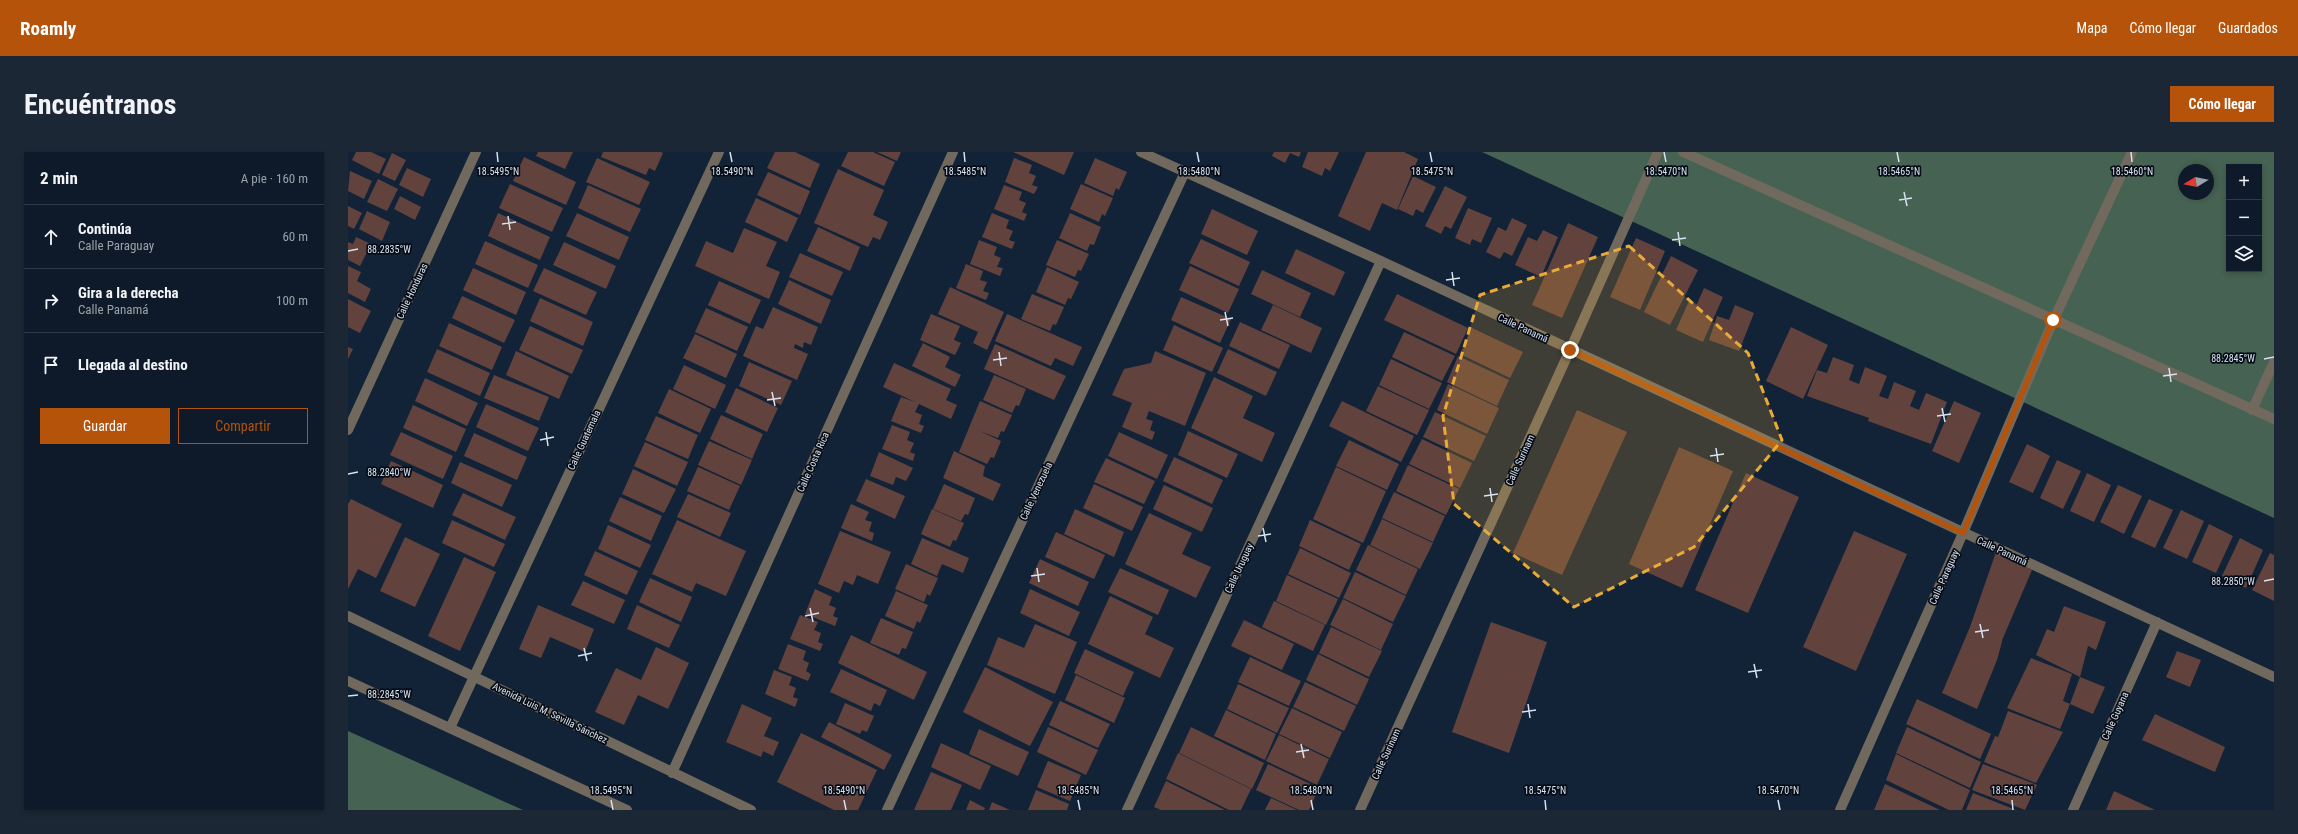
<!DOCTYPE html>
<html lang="es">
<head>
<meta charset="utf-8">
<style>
  :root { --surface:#0e1a29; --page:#1c2735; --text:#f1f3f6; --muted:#9ba1a8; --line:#2e3846; --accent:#b45309 }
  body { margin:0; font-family:"Roboto Condensed",sans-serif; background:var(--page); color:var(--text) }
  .controls { position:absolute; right:12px; top:12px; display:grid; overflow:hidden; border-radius:0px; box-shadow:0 2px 6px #0003 }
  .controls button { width:36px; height:36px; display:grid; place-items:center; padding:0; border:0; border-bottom:1px solid var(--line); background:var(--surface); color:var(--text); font:20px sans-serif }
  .compass { position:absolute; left:1830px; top:12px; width:36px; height:36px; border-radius:50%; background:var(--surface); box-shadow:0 2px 6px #0003; rotate:260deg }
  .stop { position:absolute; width:12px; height:12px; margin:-9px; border:3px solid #b45309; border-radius:50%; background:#fff }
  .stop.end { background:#b45309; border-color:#fff; box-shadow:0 1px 4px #0008 }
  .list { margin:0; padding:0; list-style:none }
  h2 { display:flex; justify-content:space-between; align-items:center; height:52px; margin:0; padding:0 16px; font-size:17px }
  h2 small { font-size:13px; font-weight:400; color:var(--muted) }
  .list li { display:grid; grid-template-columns:26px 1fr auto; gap:12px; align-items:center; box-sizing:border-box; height:64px; padding:0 16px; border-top:1px solid var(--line) }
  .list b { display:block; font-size:15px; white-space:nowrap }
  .list p { margin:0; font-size:13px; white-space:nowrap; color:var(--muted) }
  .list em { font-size:13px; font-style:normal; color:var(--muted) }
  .actions { display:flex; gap:8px; padding:12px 16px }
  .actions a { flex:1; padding:9px 0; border:1px solid var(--accent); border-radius:0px; text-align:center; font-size:14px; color:var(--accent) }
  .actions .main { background:var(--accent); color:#fff }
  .icon { flex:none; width:22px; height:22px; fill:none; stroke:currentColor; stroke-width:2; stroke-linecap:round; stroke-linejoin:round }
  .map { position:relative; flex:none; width:1926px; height:658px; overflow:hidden; border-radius:0px }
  header { display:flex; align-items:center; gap:24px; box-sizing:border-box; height:56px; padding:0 20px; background:var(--accent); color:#fff }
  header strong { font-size:19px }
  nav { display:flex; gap:22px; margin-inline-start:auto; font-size:14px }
  .intro { display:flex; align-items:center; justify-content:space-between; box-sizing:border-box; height:96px; padding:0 24px }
  h1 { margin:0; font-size:28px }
  .button { padding:10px 18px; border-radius:0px; background:var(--accent); color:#fff; font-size:14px; font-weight:700 }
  main { display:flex; gap:24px; padding:0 24px }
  aside { flex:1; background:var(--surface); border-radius:0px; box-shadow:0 2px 6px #0003 }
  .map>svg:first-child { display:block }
  .forest { fill:#466252; fill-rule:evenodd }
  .building { fill:#61423d }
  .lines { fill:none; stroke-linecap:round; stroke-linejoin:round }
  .minor { stroke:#71695e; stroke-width:10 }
  .route { stroke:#b45309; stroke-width:5 }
  .marked { fill:#e9ab38; fill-opacity:0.2; stroke:#e9ab38; stroke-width:3; stroke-dasharray:8 5; stroke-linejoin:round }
  .ticks { fill:none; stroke:#d7e1ef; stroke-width:1.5 }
  .labels { text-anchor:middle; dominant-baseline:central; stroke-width:3.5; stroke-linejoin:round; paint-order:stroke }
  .street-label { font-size:10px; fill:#d7e1ef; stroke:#060c15 }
  .ticks-label { font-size:10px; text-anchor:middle; fill:#d7e1ef; stroke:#060c15; stroke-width:3.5; stroke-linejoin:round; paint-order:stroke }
</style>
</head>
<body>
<header>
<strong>Roamly</strong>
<nav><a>Mapa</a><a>Cómo llegar</a><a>Guardados</a></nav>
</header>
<div class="intro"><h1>Encuéntranos</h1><a class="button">Cómo llegar</a></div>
<main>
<aside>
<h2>2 min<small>A pie · 160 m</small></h2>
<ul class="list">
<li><svg class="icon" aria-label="ahead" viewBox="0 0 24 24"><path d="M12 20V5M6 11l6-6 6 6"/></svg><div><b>Continúa</b><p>Calle Paraguay</p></div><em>60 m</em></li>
<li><svg class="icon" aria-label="right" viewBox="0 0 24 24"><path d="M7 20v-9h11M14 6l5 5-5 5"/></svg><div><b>Gira a la derecha</b><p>Calle Panamá</p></div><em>100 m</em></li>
<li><svg class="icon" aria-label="arrive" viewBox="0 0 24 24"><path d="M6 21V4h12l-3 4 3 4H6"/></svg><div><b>Llegada al destino</b></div></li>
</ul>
<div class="actions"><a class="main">Guardar</a><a>Compartir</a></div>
</aside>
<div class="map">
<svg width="1926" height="658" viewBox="0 0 1926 658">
  <rect width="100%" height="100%" fill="#132337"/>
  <!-- forest -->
  <path class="forest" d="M1134 0H1926V366ZM1881 15H1911V117H1881ZM1836 18H1860V42H1836Z
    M0 579 175 658H0Z"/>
  <!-- building -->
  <path class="building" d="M8 0H23L38 7 31 22 4 8Z
    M190 0H225L217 17 188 4Z
    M255 0H313L315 1 307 19 301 16 298 23 253 5Z
    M427 0H447L472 12 462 36 419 16Z
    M500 0H525L547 10 536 34 493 14Z
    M529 0H553L549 9Z
    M665 0H726L716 23Z
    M926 0H953L951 5 942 1 937 11 924 4Z
    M960 0H991L982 19 977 16 974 24 954 15Z
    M1018 0H1056L1070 7 1049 58 1034 51 1022 79 990 64Z
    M44 1 58 8 47 29 34 23Z
    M176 5 228 30 218 53 165 29Z
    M249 6 302 30 291 53 238 30Z
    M666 6 684 13 681 21 688 24 684 33 690 35 686 42 657 30Z
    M747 6 779 20 771 38 768 36 765 44 736 31Z
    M59 16 83 27 75 45 51 33Z
    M490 17 536 38 525 63 540 70 532 88 525 85 520 95 466 71Z
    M2 19 24 29 16 47 0 39Z
    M420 20 462 39 452 63 409 43Z
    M1065 24 1088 35 1075 61 1068 57 1065 64 1050 57Z
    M30 27 50 37 39 59 19 50Z
    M162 32 215 56 204 80 151 56Z
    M733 32 765 46 757 64 754 62 751 70 722 57Z
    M240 33 293 57 282 80 230 56Z
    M656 33 674 40 671 48 678 51 674 60 679 62 676 69 646 57Z
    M1097 34 1119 45 1103 77 1097 74 1093 82 1077 74Z
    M52 44 73 55 67 68 46 57Z
    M408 46 450 66 439 90 397 70Z
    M0 54 14 61 6 77 0 74Z
    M1120 56 1144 66 1133 91 1124 87 1122 93 1107 86Z
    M864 57 910 79 899 103 853 82Z
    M19 59 42 70 34 89 11 77Z
    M150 61 202 85 192 108 140 84Z
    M229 61 281 85 271 108 218 84Z
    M644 61 661 68 658 76 665 79 661 88 667 90 664 97 634 85Z
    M722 61 753 75 746 93 742 92 739 99 711 86Z
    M1164 66 1179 73 1164 104 1156 100 1152 107 1138 100 1150 75 1158 79Z
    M1220 71 1250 85 1214 166 1184 153Z
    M470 75 512 95 502 119 459 99Z
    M396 76 429 90 418 114 432 120 421 147 347 114 358 89 385 101Z
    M1195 78 1210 85 1193 125 1167 113 1180 85 1189 89Z
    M8 85 23 92 12 114 0 108V90L5 92Z
    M1288 86 1317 99 1292 158 1262 145Z
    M853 87 902 110 891 134 841 111Z
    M631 88 649 95 646 103 653 106 649 115 655 116 652 124 622 112Z
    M709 88 741 102 733 119 730 118 727 125 698 113Z
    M137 89 190 113 180 136 127 112Z
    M216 90 268 114 258 137 205 113Z
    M948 97 997 120 986 144 937 121Z
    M452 101 495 120 484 144 441 125Z
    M1323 104 1350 118 1322 173 1296 160Z
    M618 112 635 119 632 128 639 130 635 139 641 141 638 148 608 136Z
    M0 114 13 120 9 129 23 137 17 150 0 141Z
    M842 114 891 137 880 161 831 138Z
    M699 115 731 130 723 147 720 146 717 153 688 140Z
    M125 116 178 140 168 163 115 138Z
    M196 116 249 140 238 163 185 139Z
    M914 118 963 141 952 165 903 142Z
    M441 128 483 148 473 172 430 152Z
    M371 129 413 148 402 172 360 153Z
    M602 135 656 160 639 198 625 191 630 180 590 162Z
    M1356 136 1375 145 1355 190 1328 178 1341 149 1349 152Z
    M684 142 716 155 708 173 705 172 702 179 673 167Z
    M1049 142 1120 176 1108 202 1036 168Z
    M114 144 167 168 156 191 104 166Z
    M833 145 883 167 872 191 823 168Z
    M192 146 245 170 235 194 182 169Z
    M0 147 23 159 12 181 0 175Z
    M925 153 974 176 963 201 913 178Z
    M1387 153 1406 161 1391 199 1361 188 1369 164 1381 168Z
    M425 155 470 175 463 193 456 190 455 196 447 192 446 196 460 202 449 228 395 204 408 174 415 177Z
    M358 156 400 175 389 199 347 180Z
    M583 162 612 174 606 188 613 191 607 203 572 188Z
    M659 162 734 195 725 214 707 206 703 214 647 189Z
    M892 170 942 193 931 217 881 194Z
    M101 171 154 195 144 218 91 194Z
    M826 173 875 196 864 220 815 198Z
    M182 174 235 198 224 222 171 198Z
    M1443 175 1480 193 1455 247 1418 229Z
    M1124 176 1175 200 1162 226 1112 202Z
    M1056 180 1107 204 1094 229 1044 205Z
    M347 182 389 202 378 226 335 206Z
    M575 191 602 205 597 215 613 223 607 235 564 214Z
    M647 192 718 224 706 248 636 217Z
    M0 195 5 197 0 207Z
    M89 197 142 221 132 244 79 220Z
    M880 197 929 220 918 244 869 221Z
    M168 199 221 224 211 247 158 223Z
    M807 199 858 221 837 274 801 259 798 267 805 269 802 278 807 280 804 288 774 275 784 251 764 243 776 217 803 211Z
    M1110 204 1161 228 1149 254 1099 230Z
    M1485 205 1506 213 1501 228 1511 232 1517 215 1539 224 1531 244 1540 247 1546 230 1568 239 1562 254 1571 258 1578 241 1599 250 1583 292 1520 269 1521 266 1459 244 1469 218 1479 221Z
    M1043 207 1094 231 1081 257 1031 233Z
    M401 210 444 229 433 253 391 234Z
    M546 211 603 237 598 248 609 253 603 267 571 252 567 260 574 263 571 272 576 274 573 281 543 269 553 245 567 250 535 235Z
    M336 213 378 233 367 257 325 237Z
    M146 223 201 245 191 269 136 246Z
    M646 223 678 237 671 254 668 253 664 261 635 248Z
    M866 225 905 244 895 266 927 281 914 310 843 276Z
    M77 226 130 251 119 274 67 249Z
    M1100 232 1151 256 1139 282 1089 258Z
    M1030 234 1081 258 1069 283 1018 259Z
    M388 236 430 256 419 280 377 260Z
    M321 237 363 257 352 281 310 261Z
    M632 249 664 263 656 280 653 279 650 286 632 279 653 289 646 306 643 305 639 312 611 300Z
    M994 249 1066 284 1053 310 981 274Z
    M1606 249 1633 261 1611 311 1584 299Z
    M138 252 191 276 180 299 128 275Z
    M65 253 118 277 108 300 55 276Z
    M1229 258 1279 280 1214 423 1165 401Z
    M1087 260 1138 284 1126 309 1075 285Z
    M373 263 415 282 404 307 362 287Z
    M308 264 350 283 340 307 297 288Z
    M544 273 562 280 559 288 566 291 562 300 567 302 565 309 534 297Z
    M840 279 890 302 879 326 830 303Z
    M53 280 105 304 95 327 42 303Z
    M771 280 820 303 809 327 760 304Z
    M126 281 179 305 169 328 116 304Z
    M1074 287 1124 311 1112 336 1061 312Z
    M1001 288 1051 312 1039 338 988 314Z
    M361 289 404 308 393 333 350 313Z
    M297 290 340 310 329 334 286 314Z
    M1679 292 1702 304 1685 341 1661 330Z
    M1331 295 1385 319 1334 436 1281 412Z
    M606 299 637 314 635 324 653 332 645 349 595 326Z
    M531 300 565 316 558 329 548 325 545 333 522 324Z
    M826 305 875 328 864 352 815 329Z
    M758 306 807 329 796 352 746 330Z
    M1709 308 1733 319 1715 357 1692 346Z
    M43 309 95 333 85 356 33 332Z
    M112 310 164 333 154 355 103 331Z
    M1060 313 1111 337 1098 363 1048 339Z
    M350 315 392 334 381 358 339 339Z
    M988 315 1038 339 1015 391 965 367Z
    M285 317 328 337 316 361 274 342Z
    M1398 321 1451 345 1400 461 1347 438Z
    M1739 321 1763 333 1746 370 1722 359Z
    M518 327 557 344 547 367 508 349Z
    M596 332 627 346 620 363 617 362 613 369 585 357Z
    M746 332 795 355 784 379 735 356Z
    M816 333 865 356 854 380 805 357Z
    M1770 333 1794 344 1776 382 1752 370Z
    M1046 340 1097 364 1085 390 1034 366Z
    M115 341 168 365 157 388 104 363Z
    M340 342 383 361 372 385 329 365Z
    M272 345 314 364 303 389 261 369Z
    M3 347 54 372 28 426 10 417 0 437V352Z
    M1801 347 1825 358 1807 396 1783 385Z
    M503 352 521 360 517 368 524 370 521 379 526 381 524 389 493 376Z
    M584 357 616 371 608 389 605 388 602 395 573 382Z
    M727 357 776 380 766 405 716 382Z
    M1833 358 1856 369 1839 407 1815 396Z
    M801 361 844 381 834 402 863 415 848 446 777 412Z
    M1034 367 1085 391 1072 417 1022 393Z
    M104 368 157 392 146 415 94 391Z
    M329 368 398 399 378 444 348 431 344 440 304 422Z
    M962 368 1013 392 1001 418 951 394Z
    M1861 372 1885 384 1868 421 1844 410Z
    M260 373 303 393 292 416 250 397Z
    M492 379 543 400 530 432 509 423 505 433 496 429 491 441 470 432Z
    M1506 379 1559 402 1508 519 1455 495Z
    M708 380 757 403 746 427 697 405Z
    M57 385 92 402 67 455 32 439Z
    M574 386 621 406 615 421 594 412 589 424 563 412Z
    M1892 386 1915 398 1898 436 1874 424Z
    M1020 393 1070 417 1058 443 1008 418Z
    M952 396 1003 421 991 446 940 422Z
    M247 399 290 419 279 443 236 423Z
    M1648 400 1684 418 1655 486 1649 508 1629 557 1594 541 1622 475Z
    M1922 401 1926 403V449L1904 438Z
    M116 405 148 420 112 499 80 484Z
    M692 407 741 430 730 454 681 431Z
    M558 412 590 426 582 444 579 442 576 450 547 437Z
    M772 416 821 438 810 463 760 440Z
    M1007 420 1058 444 1045 470 995 446Z
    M939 423 990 447 978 473 928 449Z
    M302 426 344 445 333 470 291 450Z
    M235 429 277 448 266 472 223 453Z
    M467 437 484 445 481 453 488 456 485 464 490 466 487 474 457 462Z
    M682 437 732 460 721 484 672 461Z
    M548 439 580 453 572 471 569 469 566 477 537 464Z
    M762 444 805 465 797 482 826 496 812 526 740 492Z
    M995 447 1045 472 1033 498 982 473Z
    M926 449 977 473 965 499 914 475Z
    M190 453 246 477 237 500 202 485 193 506 171 497Z
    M289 453 332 473 321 496 279 477Z
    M1716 454 1758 470 1748 498 1740 494 1732 525 1688 503 1699 477 1706 480Z
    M452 463 470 470 466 478 473 481 470 490 475 492 472 499 442 487Z
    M533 466 565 480 558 497 554 496 551 503 522 491Z
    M896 468 946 492 934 518 883 494Z
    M1143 470 1199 490 1161 601 1104 580Z
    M687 472 729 490 707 542 639 513 650 485 676 496Z
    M983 475 1034 499 1021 525 971 501Z
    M503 483 579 520 566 548 490 511Z
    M440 492 458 499 455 508 461 511 458 519 463 522 460 529 430 517Z
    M308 495 341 511 320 557 290 543 276 573 247 560 268 516 293 528Z
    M737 497 786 520 775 544 726 521Z
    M1829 499 1853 508 1842 535 1818 525Z
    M970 502 1021 527 1009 553 958 528Z
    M902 505 953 529 941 554 890 530Z
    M1683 506 1724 522 1715 549 1722 552 1732 525 1757 535 1745 562 1722 552 1712 577 1659 556Z
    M637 515 705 550 682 594 615 560Z
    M493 517 539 538 532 554 526 551 523 559 482 540Z
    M426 518 444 525 441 533 448 536 445 545 450 547 447 555 417 542Z
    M728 523 777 546 766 571 717 548Z
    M957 530 1008 554 996 579 945 555Z
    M890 532 941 556 929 581 879 557Z
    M1569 547 1643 582 1632 607 1558 572Z
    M712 549 762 572 750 596 701 573Z
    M497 551 526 564 519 580 514 578 512 582 488 572Z
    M394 552 424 566 416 584 431 590 425 604 415 599 413 605 378 590Z
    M944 556 994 580 982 606 931 582Z
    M878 558 928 582 917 608 866 584Z
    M1660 559 1715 580 1688 631 1636 610 1647 584 1650 585Z
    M1807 562 1877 595 1867 620 1794 588Z
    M481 570 544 603 536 618 473 585Z
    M700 575 750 598 738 623 689 600Z
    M843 575 916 611 904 637 831 601Z
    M1559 575 1633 610 1622 636 1548 601Z
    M631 577 681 600 670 624 621 602Z
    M453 581 529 618 510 658H486L429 630Z
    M931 583 981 607 969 633 918 609Z
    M593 591 643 614 632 638 583 615Z
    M830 601 903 637 893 658H881L818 627Z
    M1548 602 1622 638 1614 658H1601L1538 628Z
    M700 609 733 623 722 649 689 635Z
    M920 612 971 636 961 658H951L908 638Z
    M1635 612 1689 633 1677 658 1624 638Z
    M583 620 614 633 603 658H566Z
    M818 629 877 658H813L806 655Z
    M1537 632 1592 658H1526Z
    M688 638 721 652 719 658H680Z
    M1766 639 1807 658H1758Z
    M1625 641 1668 658H1618Z
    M923 646 949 658H917Z
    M622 648 637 656 636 658H618Z
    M644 650 662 658H641Z"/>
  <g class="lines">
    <!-- minor -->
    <path class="minor" d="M793 0 1033 109 1926 525
      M1335 0 1926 267
      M1904 258 1926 210
      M0 278 128 0
      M0 464 403 658
      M0 529 279 658
      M102 576 371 0
      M324 621 605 0
      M539 658 837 20
      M779 658 1033 109
      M1012 658 1222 198 1310 0
      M1492 658 1615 381 1705 169 1784 0
      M1725 658 1809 470"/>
  </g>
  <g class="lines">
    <!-- route -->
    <path class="route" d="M1222 198 1615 381 1705 168"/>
  </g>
  <!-- marked area -->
  <path class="marked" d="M1281 94 1400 201 1434 288 1346 395 1226 455 1106 352 1095 264 1132 143Z"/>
  <!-- ticks -->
  <path class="ticks" d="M149 0 150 10M382 0 384 10M616 0 617 10M849 0 851 10M1082 0 1084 10M1316 0 1318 10M1549 0 1551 10M1783 0 1784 10M1556 40 1559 54M1551 48 1564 46M160 64 162 78M154 72 168 70M1330 80 1332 94M1324 88 1338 86M0 99 10 97M1104 120 1106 134M1098 128 1112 126M877 160 880 174M872 168 885 166M651 200 653 214M1916 207 1926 205M645 208 659 206M1821 216 1823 230M1815 224 1829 222M424 240 427 254M419 248 433 246M1594 256 1597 270M1589 264 1603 262M198 280 200 294M192 288 206 285M1368 296 1370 310M1362 304 1376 302M0 322 10 320M1142 336 1144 350M1136 344 1150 342M915 376 918 390M910 384 923 382M689 416 691 430M683 424 697 422M1916 429 1926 427M462 456 465 470M457 464 471 461M1632 472 1635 486M1627 480 1641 478M236 496 239 509M230 504 244 501M1406 512 1409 526M1400 520 1414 518M0 544 10 543M1180 552 1182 566M1174 560 1188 558M953 592 956 606M948 600 961 598M263 648 265 658M496 648 498 658M730 648 732 658M963 648 965 658M1197 648 1198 658M1430 648 1432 658M1664 648 1665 658"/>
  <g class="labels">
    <!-- street labels -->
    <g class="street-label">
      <text transform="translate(64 139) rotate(-65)">Calle Honduras</text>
      <text transform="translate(1175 176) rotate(25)">Calle Panamá</text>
      <text transform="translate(236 288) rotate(-65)">Calle Guatemala</text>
      <text transform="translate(1172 308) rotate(-65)">Calle Surinam</text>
      <text transform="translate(465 310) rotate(-66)">Calle Costa Rica</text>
      <text transform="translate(688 339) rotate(-65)">Calle Venezuela</text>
      <text transform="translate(1654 399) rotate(25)">Calle Panamá</text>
      <text transform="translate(891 416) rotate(-65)">Calle Uruguay</text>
      <text transform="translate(1596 425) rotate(-66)">Calle Paraguay</text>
      <text transform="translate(202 561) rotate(26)">Avenida Luis M. Sevilla Sánchez</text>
      <text transform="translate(1767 564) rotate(-66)">Calle Guyana</text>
      <text transform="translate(1038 602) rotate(-65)">Calle Surinam</text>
    </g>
  </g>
  <g class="ticks-label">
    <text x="150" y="23">18.5495°N</text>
    <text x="384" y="23">18.5490°N</text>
    <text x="617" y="23">18.5485°N</text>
    <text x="851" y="23">18.5480°N</text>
    <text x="1084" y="23">18.5475°N</text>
    <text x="1318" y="23">18.5470°N</text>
    <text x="1551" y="23">18.5465°N</text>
    <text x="1784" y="23">18.5460°N</text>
    <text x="41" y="101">88.2835°W</text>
    <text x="1885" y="210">88.2845°W</text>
    <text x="41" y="324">88.2840°W</text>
    <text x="1885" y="433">88.2850°W</text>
    <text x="41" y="546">88.2845°W</text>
    <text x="263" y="642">18.5495°N</text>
    <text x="496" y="642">18.5490°N</text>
    <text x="730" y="642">18.5485°N</text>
    <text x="963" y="642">18.5480°N</text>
    <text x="1197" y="642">18.5475°N</text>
    <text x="1430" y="642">18.5470°N</text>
    <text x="1664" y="642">18.5465°N</text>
  </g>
</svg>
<div class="controls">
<button>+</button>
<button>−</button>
<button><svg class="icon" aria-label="layers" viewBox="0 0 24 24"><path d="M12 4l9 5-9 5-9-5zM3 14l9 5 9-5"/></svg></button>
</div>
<svg class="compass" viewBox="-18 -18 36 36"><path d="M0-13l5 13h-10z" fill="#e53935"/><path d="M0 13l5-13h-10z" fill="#9ba1a8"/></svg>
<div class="stop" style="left:1705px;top:168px"></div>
<div class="stop end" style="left:1222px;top:198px"></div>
</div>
</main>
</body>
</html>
